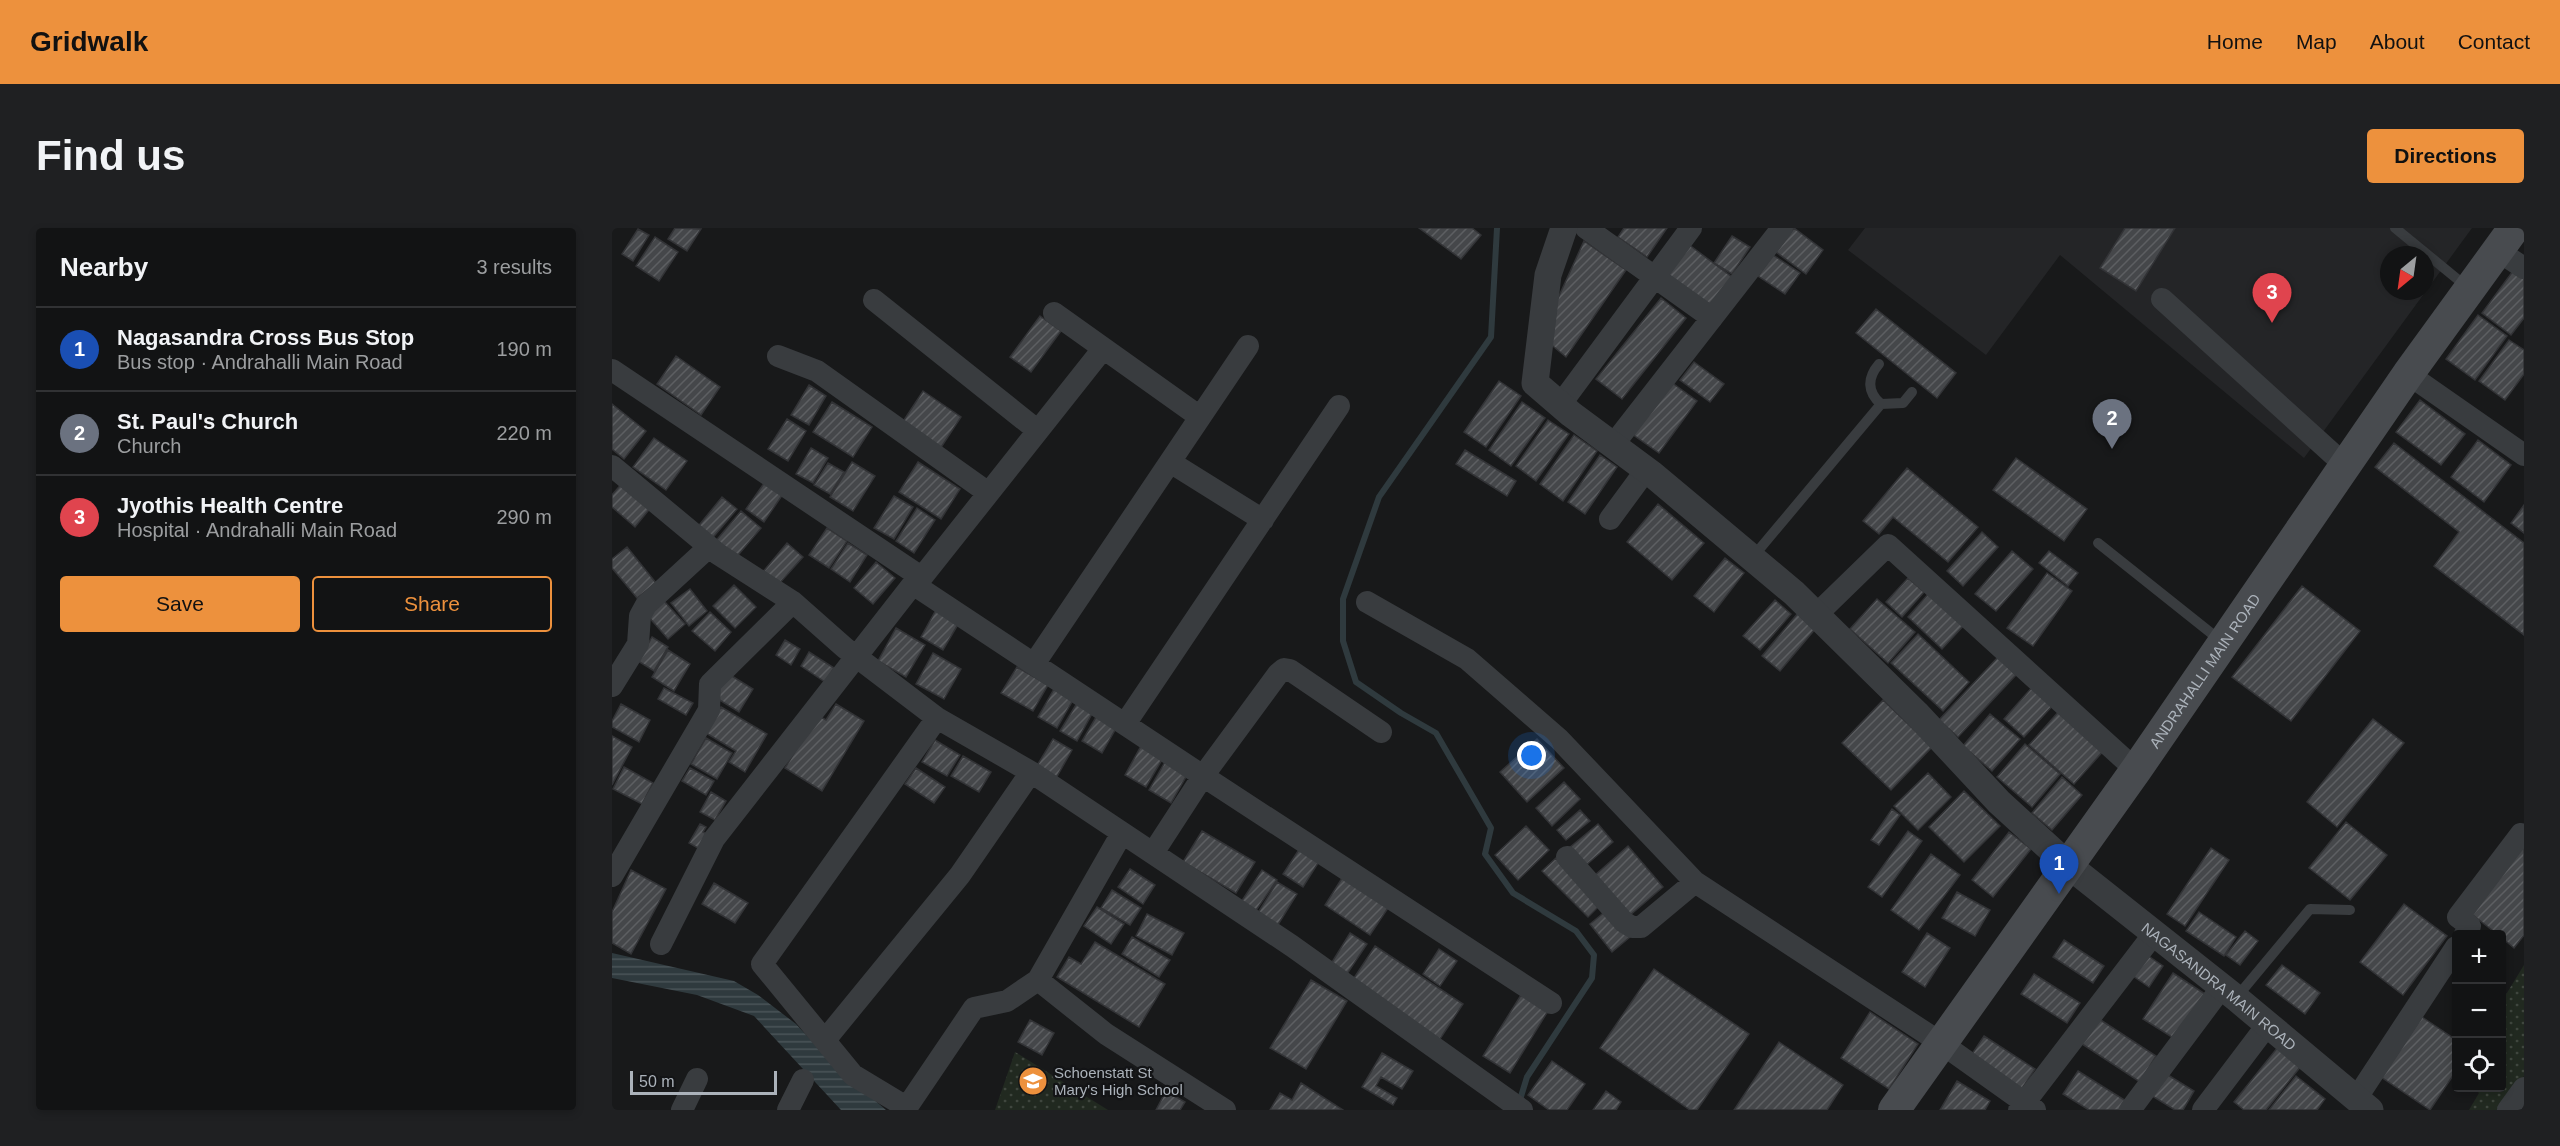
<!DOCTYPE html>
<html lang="en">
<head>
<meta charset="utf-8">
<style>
  :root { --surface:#121314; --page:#1f2022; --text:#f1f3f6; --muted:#9c9ea0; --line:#313234; --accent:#ed913d }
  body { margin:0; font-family:Helvetica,sans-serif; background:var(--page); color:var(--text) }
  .controls { position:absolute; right:18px; bottom:18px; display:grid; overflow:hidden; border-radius:6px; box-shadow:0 3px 9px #0003 }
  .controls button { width:54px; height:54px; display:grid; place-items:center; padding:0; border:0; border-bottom:2px solid var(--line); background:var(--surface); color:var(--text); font:30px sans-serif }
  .compass { position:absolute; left:1768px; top:18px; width:54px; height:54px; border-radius:50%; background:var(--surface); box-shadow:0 3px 9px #0003; rotate:209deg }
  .scale { position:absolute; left:18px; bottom:15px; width:147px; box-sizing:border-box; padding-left:6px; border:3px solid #abb2ba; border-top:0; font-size:16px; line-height:21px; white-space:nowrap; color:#abb2ba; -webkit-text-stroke:4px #131416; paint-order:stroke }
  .you { position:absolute; left:920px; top:528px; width:21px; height:21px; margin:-15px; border:4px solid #fff; border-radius:50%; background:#1a73e8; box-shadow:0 0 0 9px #1a73e833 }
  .badge { display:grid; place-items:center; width:39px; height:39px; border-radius:50%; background:var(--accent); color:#fff; font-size:20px; font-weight:700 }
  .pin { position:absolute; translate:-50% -50px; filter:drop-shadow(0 2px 3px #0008) }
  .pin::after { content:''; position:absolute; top:32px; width:21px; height:18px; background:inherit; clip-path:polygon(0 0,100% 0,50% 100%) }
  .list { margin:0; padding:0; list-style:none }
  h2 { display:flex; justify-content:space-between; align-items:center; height:78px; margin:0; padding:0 24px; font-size:26px }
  h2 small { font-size:20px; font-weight:400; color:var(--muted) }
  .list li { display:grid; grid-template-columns:39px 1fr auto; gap:18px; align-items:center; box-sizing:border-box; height:84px; padding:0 24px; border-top:2px solid var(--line) }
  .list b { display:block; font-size:22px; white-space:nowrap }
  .list p { margin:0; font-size:20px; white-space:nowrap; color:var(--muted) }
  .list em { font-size:20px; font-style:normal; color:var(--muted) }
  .actions { display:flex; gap:12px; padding:18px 24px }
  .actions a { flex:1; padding:14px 0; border:2px solid var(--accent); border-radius:6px; text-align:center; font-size:21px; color:var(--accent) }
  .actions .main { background:var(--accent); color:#111 }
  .icon { flex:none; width:33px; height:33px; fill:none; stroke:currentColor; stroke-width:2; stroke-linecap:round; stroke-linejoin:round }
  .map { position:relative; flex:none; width:1912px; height:882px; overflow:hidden; border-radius:6px }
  header { display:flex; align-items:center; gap:36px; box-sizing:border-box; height:84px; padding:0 30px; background:var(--accent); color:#111 }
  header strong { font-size:28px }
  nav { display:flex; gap:33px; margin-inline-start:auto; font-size:21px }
  .intro { display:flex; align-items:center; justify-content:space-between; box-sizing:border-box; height:144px; padding:0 36px }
  h1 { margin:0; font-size:42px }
  .button { padding:15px 27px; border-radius:6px; background:var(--accent); color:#111; font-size:21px; font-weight:700 }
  main { display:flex; gap:36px; padding:0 36px }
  aside { flex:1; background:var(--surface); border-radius:6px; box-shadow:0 3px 9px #0003 }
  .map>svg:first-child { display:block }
  .built { fill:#242527; fill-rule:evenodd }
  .park { fill:url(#park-dots) }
  .water { fill:url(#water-rules) }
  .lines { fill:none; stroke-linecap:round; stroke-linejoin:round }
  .stream { stroke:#2f3a3e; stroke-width:6 }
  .building { fill:url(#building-hatch); stroke:#323336; stroke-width:1.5 }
  .service { stroke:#393c3f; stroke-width:10 }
  .minor { stroke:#393c3f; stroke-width:22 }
  .tertiary { stroke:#393c3f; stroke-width:27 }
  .secondary { stroke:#484b4f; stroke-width:32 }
  .labels { text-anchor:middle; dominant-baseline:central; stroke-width:4.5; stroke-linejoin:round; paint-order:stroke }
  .street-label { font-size:15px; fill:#abb2ba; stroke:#131416 }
  .poi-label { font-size:15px; fill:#abb2ba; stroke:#131416; text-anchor:start }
</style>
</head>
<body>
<header>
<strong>Gridwalk</strong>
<nav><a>Home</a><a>Map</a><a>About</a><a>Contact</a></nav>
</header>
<div class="intro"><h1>Find us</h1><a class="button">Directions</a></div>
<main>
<aside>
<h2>Nearby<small>3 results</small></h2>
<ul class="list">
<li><span class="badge" style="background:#1a4fb4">1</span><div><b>Nagasandra Cross Bus Stop</b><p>Bus stop · Andrahalli Main Road</p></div><em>190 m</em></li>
<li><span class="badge" style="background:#6b7280">2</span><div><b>St. Paul's Church</b><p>Church</p></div><em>220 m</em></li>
<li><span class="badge" style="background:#e0444e">3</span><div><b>Jyothis Health Centre</b><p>Hospital · Andrahalli Main Road</p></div><em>290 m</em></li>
</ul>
<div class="actions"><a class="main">Save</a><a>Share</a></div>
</aside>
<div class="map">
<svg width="1912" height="882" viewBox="0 0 1912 882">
  <defs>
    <pattern id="park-dots" width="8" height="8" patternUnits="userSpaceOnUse" patternTransform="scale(1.5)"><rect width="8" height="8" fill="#212920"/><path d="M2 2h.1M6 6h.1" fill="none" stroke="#3f463e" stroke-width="1.8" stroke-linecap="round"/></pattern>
    <pattern id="water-rules" width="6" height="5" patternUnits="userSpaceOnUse" patternTransform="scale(1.5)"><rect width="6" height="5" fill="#2f3a3e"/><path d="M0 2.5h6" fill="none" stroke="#4a5458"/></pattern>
    <pattern id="building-hatch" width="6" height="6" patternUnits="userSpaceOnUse" patternTransform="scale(1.5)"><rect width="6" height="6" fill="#45474a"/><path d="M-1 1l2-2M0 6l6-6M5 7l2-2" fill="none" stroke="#5d5f62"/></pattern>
  </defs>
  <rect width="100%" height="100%" fill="#18191a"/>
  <!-- built -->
  <path class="built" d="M1253 0H1860L1692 230 1448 27 1374 127 1236 22ZM1777 27H1813V63H1777Z"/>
  <!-- park -->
  <path class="park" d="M1912 737V848L1886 882H1857L1867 865 1862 860H1890V773Z
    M403 824 496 882H383Z"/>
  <!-- water -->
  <path class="water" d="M0 725 122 753 146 767 184 796 222 837 274 882H229L142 788 85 767 0 750Z"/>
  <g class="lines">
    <!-- stream -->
    <path class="stream" d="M885 0 879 109 767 269 731 371V413L744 454 789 485 824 505 879 600 873 626 901 665 964 703 982 727 980 750 915 849 907 875"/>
  </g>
  <!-- building -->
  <path class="building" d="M63 0 89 1 75 23 56 11Z
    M807 0H860L869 7 849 31Z
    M1012 0H1055L1035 29 1006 9Z
    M1182 0 1211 22 1194 46 1164 24Z
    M1513 0H1563L1524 63 1488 40Z
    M26 1 37 7 21 33 10 26Z
    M1120 8 1138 19 1120 46 1102 35Z
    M43 9 66 24 47 53 24 38Z
    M972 13 1014 42 954 129 936 114 942 79Z
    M1076 16 1120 49 1096 80 1053 46Z
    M1161 27 1188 45 1173 66 1146 48Z
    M1901 43 1912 51V90L1899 107 1870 85Z
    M1049 70 1074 90 1010 171 984 151Z
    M1264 81 1344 145 1325 170 1244 105Z
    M1866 87 1895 108 1863 152 1834 131Z
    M428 88 449 103 419 144 398 129Z
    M1897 112 1912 122V146L1893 172 1867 153Z
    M64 128 108 159 89 187 45 156Z
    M1082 134 1112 156 1098 174 1068 152Z
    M887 153 909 168 874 219 852 204Z
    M1059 154 1085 173 1047 225 1020 206Z
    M197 157 214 168 197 197 179 187Z
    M311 163 349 189 328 221 290 195Z
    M1808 172 1853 206 1829 237 1784 204Z
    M220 174 260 199 241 229 201 204Z
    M910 174 933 190 899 238 877 222Z
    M0 176 34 203 12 231 0 221Z
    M175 191 194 203 176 233 156 221Z
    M936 192 957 206 924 253 904 238Z
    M962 207 985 223 951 273 928 256Z
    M42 210 75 233 54 262 21 239Z
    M1866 212 1899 237 1872 274 1839 249Z
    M1782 215 1912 315V407L1822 338 1847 304 1763 239Z
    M199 220 216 230 201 255 184 246Z
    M853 222 904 253 895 268 844 236Z
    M988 227 1005 239 973 286 956 274Z
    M1404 230 1475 281 1452 313 1381 262Z
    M240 234 263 248 241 283 218 269Z
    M306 234 348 261 329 291 287 264Z
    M216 235 232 244 218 266 202 257Z
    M1295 240 1366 299 1336 334 1281 289 1267 306 1251 293Z
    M12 253 40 278 23 299 0 279V267Z
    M153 254 171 266 152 294 134 281Z
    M282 268 301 279 282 311 262 300Z
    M110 269 125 281 98 313 84 301Z
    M1046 276 1092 315 1060 352 1015 314Z
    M1912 277V305L1899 295Z
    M305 280 323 292 302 325 284 313Z
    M129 283 149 300 122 332 102 315Z
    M215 300 235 313 217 340 197 327Z
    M1370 304 1386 319 1351 358 1335 343Z
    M175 315 191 329 165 358 150 345Z
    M236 315 255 327 238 354 219 341Z
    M15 319 44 355 25 370 0 340V331Z
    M1400 323 1421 341 1384 383 1363 366Z
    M1437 323 1466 345 1456 358 1427 335Z
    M1113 330 1132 345 1102 384 1082 368Z
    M264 334 283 350 261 376 242 360Z
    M1435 345 1460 363 1421 418 1395 400Z
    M1296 350 1312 364 1290 389 1274 374Z
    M122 357 144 379 123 400 101 378Z
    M1690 358 1748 403 1679 493 1620 449Z
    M78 361 95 383 77 398 59 375Z
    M1318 364 1353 396 1330 421 1296 389Z
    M1265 371 1303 404 1276 435 1238 401Z
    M1163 372 1179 386 1148 422 1131 408Z
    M52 373 73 396 56 411 35 387Z
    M325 380 348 393 331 422 309 409Z
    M98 384 119 404 103 423 80 403Z
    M1186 385 1204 400 1168 443 1150 428Z
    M284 400 313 417 294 449 266 433Z
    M1306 406 1357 454 1331 483 1279 435Z
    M40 409 56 419 42 443 26 433Z
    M173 412 188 421 179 437 164 427Z
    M56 422 78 436 62 463 40 449Z
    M197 424 222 440 213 454 189 438Z
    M321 425 349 441 332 471 304 456Z
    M1386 429 1404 447 1346 509 1327 492Z
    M405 439 436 457 421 483 389 465Z
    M115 445 141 461 127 484 101 468Z
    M1423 456 1443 475 1412 509 1392 491Z
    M52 460 81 475 74 487 46 471Z
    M442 461 461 472 445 500 426 489Z
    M1271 472 1320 519 1279 562 1230 515Z
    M465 475 481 484 465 513 448 503Z
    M9 476 38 492 27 514 0 499V493Z
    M224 476 252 493 210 563 173 540 205 487 214 492Z
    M109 479 155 506 133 544 117 534 124 523 94 505Z
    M1448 482 1493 521 1462 556 1417 517Z
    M487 484 507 495 490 525 470 513Z
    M1378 486 1408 511 1380 543 1351 518Z
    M1761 491 1792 515 1725 599 1695 574Z
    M0 508 20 519 0 557Z
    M94 510 120 525 105 551 79 536Z
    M441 511 460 522 443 552 423 541Z
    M925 511 952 540 915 574 888 544Z
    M323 512 348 527 335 548 310 534Z
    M1413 516 1448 546 1420 579 1385 549Z
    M529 518 551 530 534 559 513 547Z
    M351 528 379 544 367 564 339 548Z
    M553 534 575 547 559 575 537 562Z
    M12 539 41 555 30 576 1 561Z
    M78 540 102 553 94 567 70 553Z
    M304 540 333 559 322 575 293 556Z
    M1316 545 1339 569 1306 602 1282 578Z
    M1450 549 1470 567 1440 602 1420 585Z
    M952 554 968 571 940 598 924 580Z
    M1352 563 1388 598 1352 634 1317 599Z
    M99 564 114 573 103 592 88 584Z
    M1280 581 1288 587 1267 617 1259 612Z
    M968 582 978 593 954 612 945 602Z
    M1734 594 1775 627 1738 672 1697 640Z
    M88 596 94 599 91 604 99 608 91 623 77 615Z
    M986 596 1001 614 973 638 957 620Z
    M914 598 937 622 906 652 883 627Z
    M590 603 643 634 624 665 571 634Z
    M1296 603 1310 613 1270 669 1256 659Z
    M1397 604 1419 621 1381 669 1360 652Z
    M1912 615V707L1902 720 1890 710V706H1885L1857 684Z
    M1016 618 1051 659 1017 688 982 648Z
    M688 620 708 632 691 659 671 646Z
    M1599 620 1617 632 1573 698 1555 686Z
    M1319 626 1348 647 1307 702 1279 682Z
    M944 630 989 676 976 689 930 643Z
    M518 641 543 657 531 676 506 659Z
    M19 642 54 661 19 726 0 715V684Z
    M650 642 665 652 643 684 629 674Z
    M732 647 778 677 758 707 713 677Z
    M665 654 685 666 664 700 644 688Z
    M102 655 136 675 123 695 90 676Z
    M500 662 529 680 518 697 489 680Z
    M1345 664 1378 682 1363 708 1330 690Z
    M1792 676 1835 708 1791 767 1748 734Z
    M485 679 512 696 499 716 472 698Z
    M995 682 1018 709 1000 724 978 696Z
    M1587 684 1624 709 1612 728 1574 703Z
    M535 686 572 705 560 727 524 708Z
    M1633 703 1646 713 1628 737 1614 727Z
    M738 705 755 716 733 749 717 739Z
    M1315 705 1338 720 1313 759 1290 744Z
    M520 709 558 732 547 749 510 726Z
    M1452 712 1492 738 1481 755 1441 729Z
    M483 714 553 756 527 799 445 749 457 729 469 736Z
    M763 718 851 776 826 814 738 756Z
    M827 721 845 733 828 758 811 746Z
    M1532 725 1551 738 1537 759 1518 746Z
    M1670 737 1708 765 1693 786 1654 757Z
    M1042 741 1137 806 1085 882H1078L988 820Z
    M1561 745 1593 766 1563 811 1531 791Z
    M1422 746 1468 775 1455 795 1409 766Z
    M699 752 735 773 694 841 658 820Z
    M909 767 936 783 898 845 871 828Z
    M1258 784 1306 816 1277 861 1229 830Z
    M1484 789 1544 828 1528 854 1467 814Z
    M1810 789 1844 812V843L1818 882 1769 849Z
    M418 792 442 805 430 827 406 814Z
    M1372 808 1423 841 1407 865 1356 832Z
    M1167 814 1231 857 1215 882H1122Z
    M1666 819 1689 838 1654 882H1632L1622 874Z
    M770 825 801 843 790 861 769 849 764 858 785 870 781 877 750 859Z
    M940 833 973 856 955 882H937L916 867Z
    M1466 843 1514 873 1508 882H1477L1451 866Z
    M1551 844 1582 863 1571 882H1563L1537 866Z
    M1684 848 1713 871 1705 882H1657Z
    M1345 853 1378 873 1373 882H1328Z
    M689 855 731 882H658L668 865 680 872Z
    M554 863 573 874 568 882H544Z
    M994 863 1009 874 1004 882H981Z"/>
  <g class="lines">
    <!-- service -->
    <path class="service" d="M1783 0 1855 59
      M1269 176 1291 175 1300 164
      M1486 315 1609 413
      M1140 330 1269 176C1255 164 1255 150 1267 136
      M1624 770 1698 681 1738 682"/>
    <!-- minor -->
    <path class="minor" d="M974 0 1100 90
      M1885 22 1912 40
      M1550 71 1734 238
      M262 72 425 202
      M442 85 588 189
      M166 128 205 143 375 264
      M0 142 309 349
      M1796 146 1912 227
      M948 177 1079 0
      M1001 217 1170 0
      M558 234 651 292
      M0 238 106 326 181 374 233 420 325 490 419 544 680 718 910 882
      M998 291 1034 242
      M303 358 490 122
      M755 374 855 431 947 511 1083 654
      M1204 387 1276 317 1524 542
      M422 436 636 118
      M0 458 26 416 28 388 34 377 97 319
      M513 496 727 178
      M769 504 678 442 672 441 666 446 591 548 939 775
      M510 605 426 752 494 806 613 882
      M955 629 1012 694 1020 699H1029L1083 654 1329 815 1423 882
      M0 648 97 482 98 456 181 374
      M1853 706 1858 698 1846 689 1909 606
      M49 716 102 611 301 356 591 548 541 625
      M213 812 348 647 419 544
      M1744 871 1844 719
      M294 879 241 847 150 736 325 490
      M70 882 85 851
      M176 882 191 852
      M293 882 362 780 395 773 426 752
      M1407 882 1541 707
      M1518 882 1610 759
      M1591 882 1656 796
      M1896 882 1912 860"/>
    <!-- tertiary -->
    <path class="tertiary" id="s1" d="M952 0 936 47 923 155 959 186 1040 246 1182 365 1304 485 1387 574 1456 637 1624 770 1758 882"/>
    <!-- secondary -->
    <path class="secondary" id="s2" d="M1282 882 1524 542 1796 146 1902 0"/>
  </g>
  <!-- icons -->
  <defs>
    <g id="school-disc" transform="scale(1.5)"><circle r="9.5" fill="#ed913d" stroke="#131416"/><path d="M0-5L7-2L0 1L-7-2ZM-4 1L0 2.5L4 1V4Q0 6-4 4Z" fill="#fff"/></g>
  </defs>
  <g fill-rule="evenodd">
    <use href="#school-disc" x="421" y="853"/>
  </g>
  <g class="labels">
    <!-- street labels -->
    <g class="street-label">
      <text stroke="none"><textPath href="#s2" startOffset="538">ANDRAHALLI MAIN ROAD</textPath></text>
      <text stroke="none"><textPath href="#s1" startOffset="1072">NAGASANDRA MAIN ROAD</textPath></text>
    </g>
    <!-- poi labels -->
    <g class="poi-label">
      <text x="442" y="844">Schoenstatt St<tspan x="442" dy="17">Mary's High School</tspan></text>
    </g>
  </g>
</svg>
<div class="controls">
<button>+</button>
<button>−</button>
<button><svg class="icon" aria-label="locate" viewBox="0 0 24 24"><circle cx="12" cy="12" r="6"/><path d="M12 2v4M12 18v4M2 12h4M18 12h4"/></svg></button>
</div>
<svg class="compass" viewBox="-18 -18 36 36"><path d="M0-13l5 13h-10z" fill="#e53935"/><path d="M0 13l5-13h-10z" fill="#9c9ea0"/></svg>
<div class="scale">50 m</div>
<div class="you"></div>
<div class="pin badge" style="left:1447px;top:666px;background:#1a4fb4">1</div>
<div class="pin badge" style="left:1500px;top:221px;background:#6b7280">2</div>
<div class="pin badge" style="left:1660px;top:95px;background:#e0444e">3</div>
</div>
</main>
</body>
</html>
